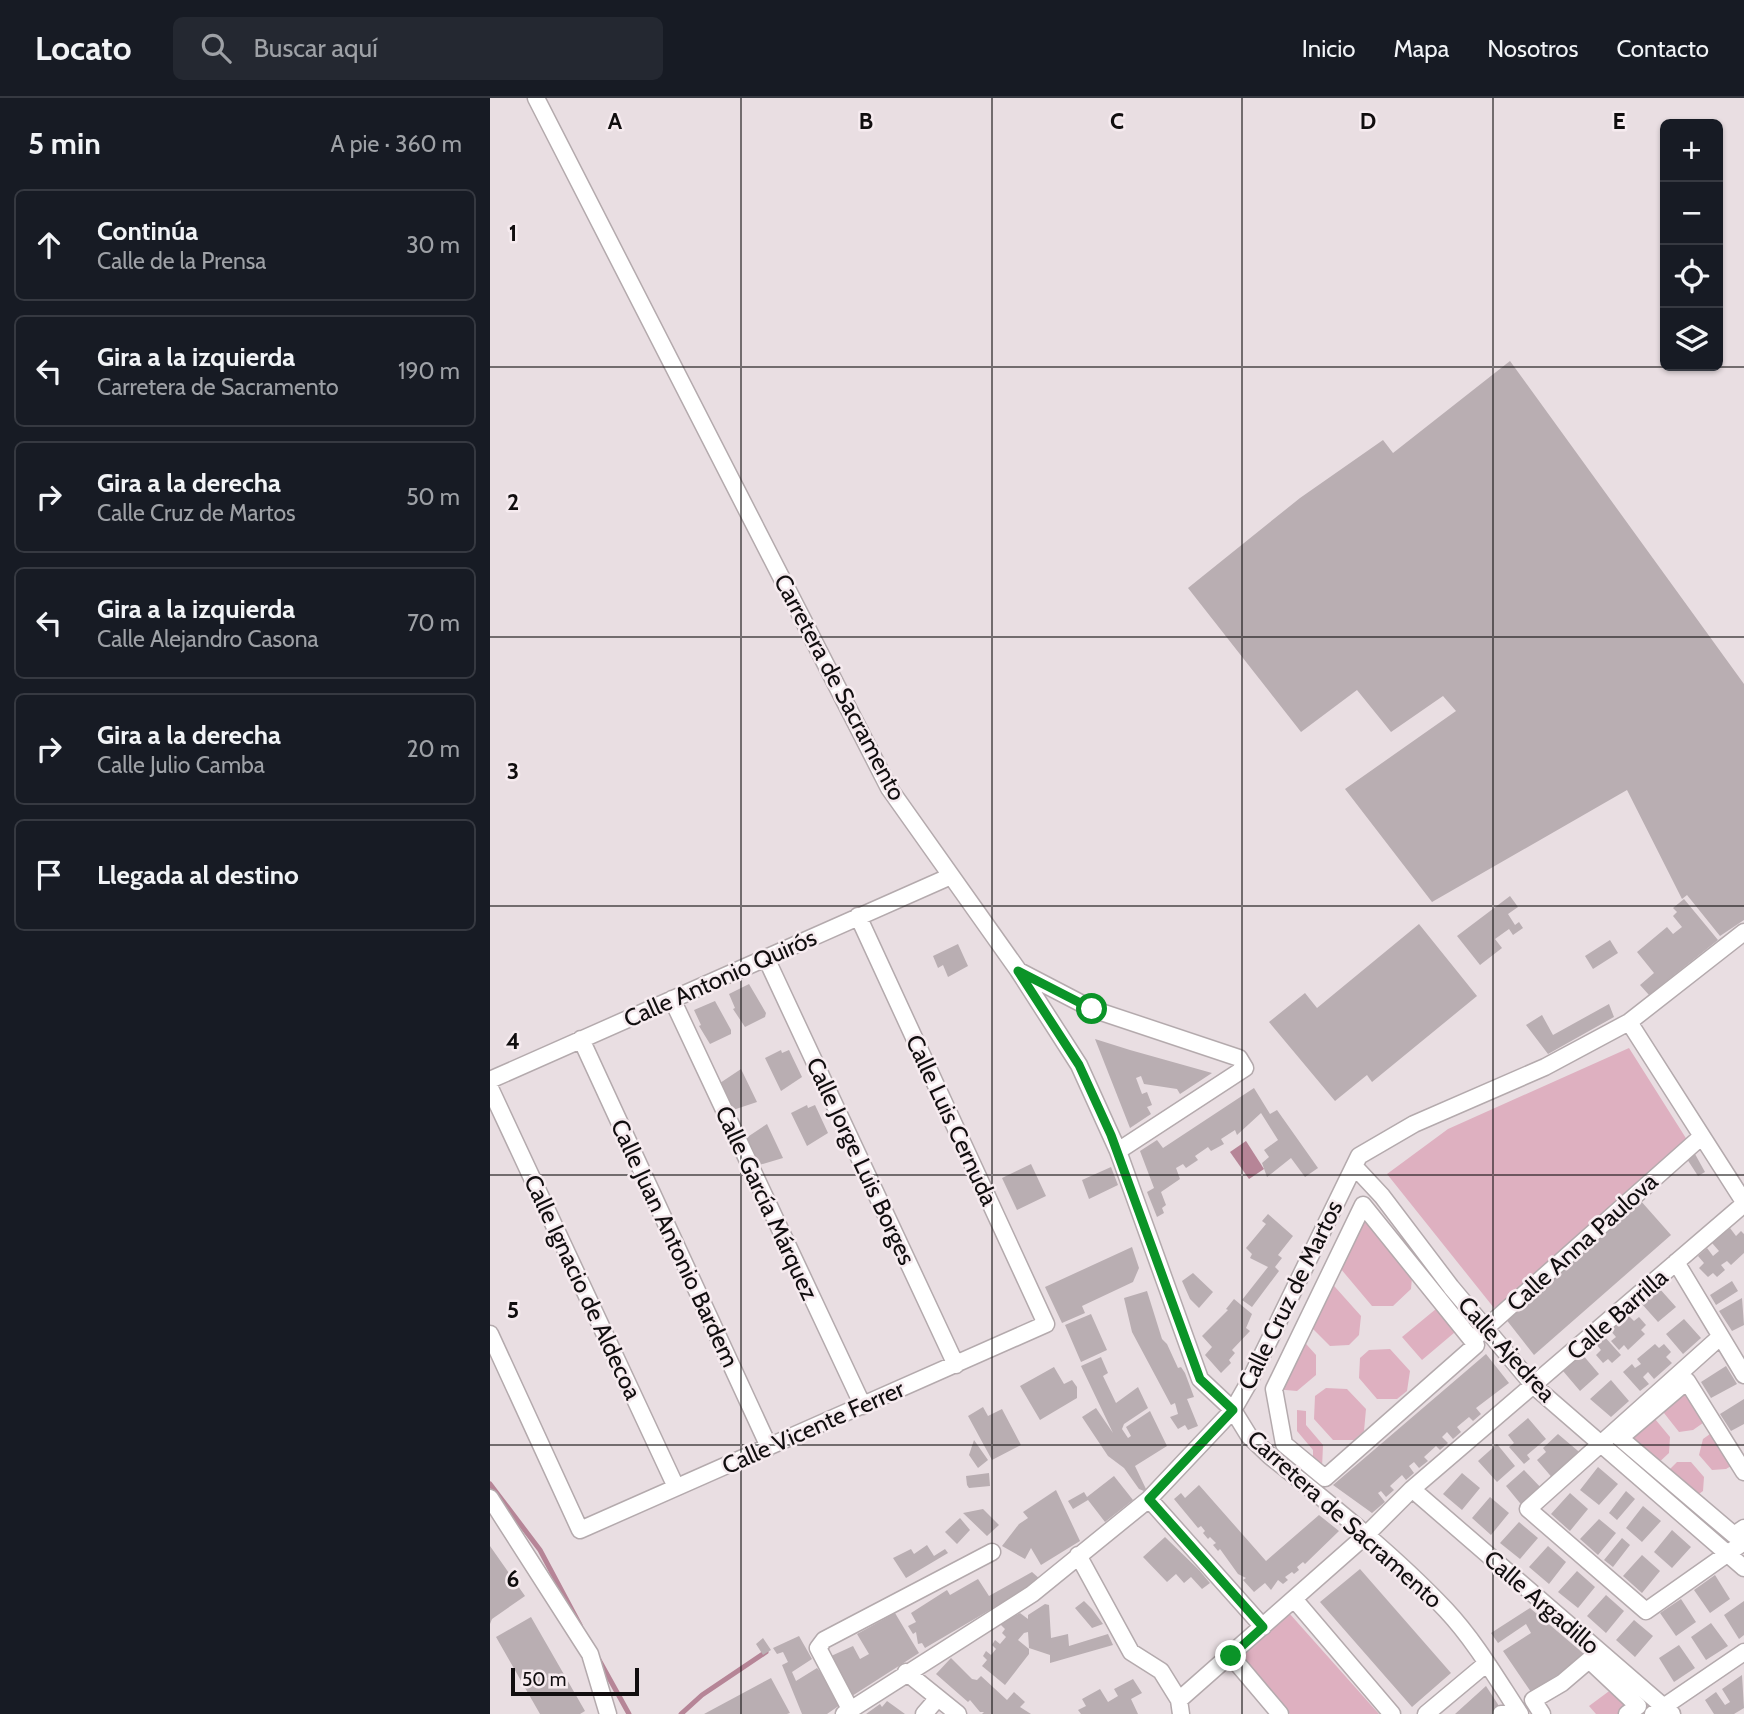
<!DOCTYPE html>
<html lang="es">
<head>
<meta charset="utf-8">
<style>
  :root { --surface:#171b24; --page:#242831; --text:#f1f3f6; --muted:#9ea1a6; --line:#363941 }
  body { margin:0; font-family:Cabin,sans-serif; background:var(--page); color:var(--text) }
  .controls { position:absolute; right:21px; top:21px; display:grid; overflow:hidden; border-radius:10px; box-shadow:0 2px 5px #0004 }
  .controls button { width:63px; height:63px; display:grid; place-items:center; padding:0; border:0; border-bottom:2px solid var(--line); background:var(--surface); color:var(--text); font:35px sans-serif }
  .scale { position:absolute; left:21px; bottom:18px; width:128px; box-sizing:border-box; padding-left:7px; border:4px solid #110e0f; border-top:0; font-size:19px; line-height:24px; white-space:nowrap; color:#110e0f; -webkit-text-stroke:5px #f6ebef; paint-order:stroke }
  .stop { position:absolute; width:21px; height:21px; margin:-16px; border:5px solid #0b9428; border-radius:50%; background:#fff }
  .stop.end { background:#0b9428; border-color:#fff; box-shadow:0 2px 7px #0008 }
  .list { margin:0; padding:0; list-style:none }
  h2 { display:flex; justify-content:space-between; align-items:center; height:91px; margin:0; padding:0 28px; font-size:30px }
  h2 small { font-size:23px; font-weight:400; color:var(--muted) }
  .list li { display:grid; grid-template-columns:46px 1fr auto; gap:21px; align-items:center; box-sizing:border-box; height:112px; margin:0 14px 14px; padding:0 14px; border:2px solid var(--line); border-radius:10px }
  .list b { display:block; font-size:26px; white-space:nowrap }
  .list p { margin:0; font-size:23px; white-space:nowrap; color:var(--muted) }
  .list em { font-size:23px; font-style:normal; color:var(--muted) }
  .icon { flex:none; width:38px; height:38px; fill:none; stroke:currentColor; stroke-width:2; stroke-linecap:round; stroke-linejoin:round }
  .map { position:relative; flex:none; width:1254px; height:1616px; overflow:hidden }
  header { display:flex; align-items:center; gap:42px; box-sizing:border-box; height:98px; padding:0 35px; background:var(--surface); border-bottom:2px solid var(--line) }
  header strong { font-size:33px }
  nav { display:flex; gap:38px; margin-inline-start:auto; font-size:24px }
  .search { width:490px; height:63px; background:var(--page); display:flex; align-items:center; gap:18px; box-sizing:border-box; padding:0 24px; border-radius:10px; color:var(--muted); font-size:26px }
  main { display:flex }
  aside { flex:1; background:var(--surface) }
  .map>svg:first-child { display:block }
  .green { fill:#deb0c0 }
  .water { fill:#b68597 }
  .lines { fill:none; stroke-linecap:round; stroke-linejoin:round }
  .stream { stroke:#b68597; stroke-width:5 }
  .building { fill:#b9aeb2 }
  .street-casing { stroke:#b4aaad; stroke-width:19 }
  .street { stroke:#fff; stroke-width:16 }
  .route { stroke:#0b9428; stroke-width:9 }
  .grid { fill:none; stroke:#110e0f; stroke-width:2; stroke-opacity:0.55 }
  .labels { text-anchor:middle; dominant-baseline:central; stroke-width:5; stroke-linejoin:round; paint-order:stroke }
  .street-label { font-size:24px; fill:#110e0f; stroke:#f6ebef }
  .grid-label { font-size:23px; text-anchor:middle; font-weight:bold; fill:#110e0f; stroke:#f6ebef; stroke-width:5; stroke-linejoin:round; paint-order:stroke }
</style>
</head>
<body>
<header>
<strong>Locato</strong>
<div class="search"><svg class="icon" aria-label="search" viewBox="0 0 24 24"><circle cx="10" cy="10" r="6"/><path d="M15 15l6 6"/></svg>Buscar aquí</div>
<nav><a>Inicio</a><a>Mapa</a><a>Nosotros</a><a>Contacto</a></nav>
</header>
<main>
<aside>
<h2>5 min<small>A pie · 360 m</small></h2>
<ul class="list">
<li><svg class="icon" aria-label="ahead" viewBox="0 0 24 24"><path d="M12 20V5M6 11l6-6 6 6"/></svg><div><b>Continúa</b><p>Calle de la Prensa</p></div><em>30 m</em></li>
<li><svg class="icon" aria-label="left" viewBox="0 0 24 24"><path d="M17 20v-9H6M10 6l-5 5 5 5"/></svg><div><b>Gira a la izquierda</b><p>Carretera de Sacramento</p></div><em>190 m</em></li>
<li><svg class="icon" aria-label="right" viewBox="0 0 24 24"><path d="M7 20v-9h11M14 6l5 5-5 5"/></svg><div><b>Gira a la derecha</b><p>Calle Cruz de Martos</p></div><em>50 m</em></li>
<li><svg class="icon" aria-label="left" viewBox="0 0 24 24"><path d="M17 20v-9H6M10 6l-5 5 5 5"/></svg><div><b>Gira a la izquierda</b><p>Calle Alejandro Casona</p></div><em>70 m</em></li>
<li><svg class="icon" aria-label="right" viewBox="0 0 24 24"><path d="M7 20v-9h11M14 6l5 5-5 5"/></svg><div><b>Gira a la derecha</b><p>Calle Julio Camba</p></div><em>20 m</em></li>
<li><svg class="icon" aria-label="arrive" viewBox="0 0 24 24"><path d="M6 21V4h12l-3 4 3 4H6"/></svg><div><b>Llegada al destino</b></div></li>
</ul>
</aside>
<div class="map">
<svg width="1254" height="1616" viewBox="0 0 1254 1616">
  <rect width="100%" height="100%" fill="#e9dee2"/>
  <!-- green -->
  <path class="green" d="M1139 950 1199 1045 1008 1215 897 1076 958 1031Z
    M873 1107 923 1169 921 1191 903 1208H882L845 1164Z
    M837 1180 871 1218 869 1237 859 1247 840 1248 816 1224Z
    M952 1206 971 1229 932 1262 912 1239Z
    M809 1238 826 1257V1277L807 1293 784 1291Z
    M900 1251 920 1273 917 1293 907 1301H887L869 1280 870 1260 879 1252Z
    M1197 1283 1220 1320 1203 1332 1189 1334 1174 1315 1176 1301Z
    M836 1290 857 1291 876 1311 874 1333 864 1342H843L824 1321 825 1298Z
    M807 1312 816 1313V1327L833 1347 832 1370 823 1373V1352L807 1333Z
    M1165 1321 1180 1339 1179 1355 1164 1369 1130 1340 1152 1322Z
    M1227 1331 1248 1364 1236 1371 1222 1372 1209 1357 1213 1341Z
    M1187 1364H1201L1214 1379 1213 1393 1202 1401 1174 1377Z
    M799 1515 889 1616H800L750 1561Z
    M1126 1588 1148 1608 1137 1616H1106L1099 1608Z"/>
  <!-- water -->
  <path class="water" d="M756 1043 774 1071 759 1081 740 1054Z"/>
  <g class="lines">
    <!-- stream -->
    <path class="stream" d="M0 1386 50 1452 90 1527
      M108 1560 139 1616
      M191 1616 212 1597 276 1554"/>
  </g>
  <!-- building -->
  <path class="building" d="M1020 263 1254 586V822L1230 838 1197 797 1192 801 1137 692 942 804 855 691 966 613 953 598 901 634 867 592 811 634 698 490 810 400 893 342 903 355Z
    M1020 798 1028 809 1018 816 1025 827 1029 824 1033 830 1023 837 1019 831 1005 841 1012 850 990 867 967 838Z
    M1194 801 1228 842 1159 897 1150 887 1164 875 1147 854 1177 829 1183 836 1192 829 1183 818 1187 814 1183 810Z
    M929 826 987 898 882 984 877 977 845 1003 779 924 815 895 827 910Z
    M1120 842 1128 855 1103 871 1095 858Z
    M468 846 478 868 458 879 453 867 448 870 443 858Z
    M259 886 276 915 275 919 255 929 243 911 245 910 239 896Z
    M225 903 241 932V936L220 946 209 928 211 927 204 912Z
    M1119 906 1124 919 1058 956 1036 927 1052 917 1063 937Z
    M605 941 640 952 722 975 690 996 687 991 654 986 651 978 646 980 652 996 657 994 662 1007 657 1009 661 1016 640 1030Z
    M291 952 292 955 299 952 312 979 291 993 275 960Z
    M251 971 267 1004 243 1012 230 985Z
    M764 990 780 1016 787 1012 828 1070 815 1079 801 1060 777 1079 772 1065 779 1059 774 1052 788 1042 771 1015 747 1037 745 1032 731 1041 734 1046 721 1053 718 1049 705 1058 708 1062 696 1070 693 1066 686 1070 690 1081 671 1094 676 1107 672 1110 674 1115 667 1119 657 1094 664 1090 650 1053 667 1042 673 1050Z
    M317 1007 318 1010 325 1007 338 1035 317 1048 301 1015Z
    M277 1026 293 1060 269 1067 256 1040Z
    M1205 1056 1215 1074 1208 1078 1197 1061Z
    M541 1066 556 1098 527 1112 512 1080Z
    M621 1069 628 1087 599 1101 592 1082Z
    M1150 1102 1181 1137 1044 1257 1015 1220Z
    M778 1116 803 1138 788 1157 792 1160 785 1169 789 1173 762 1209 752 1202 778 1169 760 1160 762 1156 756 1150 776 1126 772 1123Z
    M1240 1130 1246 1138 1251 1133 1254 1136V1155L1241 1167 1237 1163 1231 1167 1235 1172 1227 1179 1223 1175 1218 1179 1209 1170 1214 1165 1208 1158 1217 1150 1223 1158 1229 1153 1222 1145Z
    M642 1149 649 1170 643 1184 592 1208 595 1215 572 1225 555 1189Z
    M703 1175 723 1194 709 1210 700 1201 692 1183Z
    M1242 1183 1248 1193 1226 1207 1220 1197Z
    M1169 1190 1186 1209 1168 1224 1151 1205Z
    M657 1193 672 1241 677 1246 688 1270 691 1269 695 1275 704 1299 697 1301 708 1328 698 1332 695 1327 688 1331 680 1319 688 1316 685 1305 681 1307 642 1234 634 1200Z
    M1252 1200 1254 1227 1242 1233 1229 1213Z
    M744 1201 762 1216 756 1230 760 1233 742 1252 745 1255 739 1262 741 1265 731 1275 715 1257 722 1249 712 1238 738 1212 736 1211Z
    M601 1216 617 1252 591 1264 575 1227Z
    M1138 1217 1144 1223 1149 1219 1156 1227 1151 1232 1155 1236 1138 1252 1134 1247 1129 1252 1121 1243 1126 1239 1120 1232Z
    M1194 1221 1211 1240 1193 1256 1176 1236Z
    M1114 1238 1131 1257 1122 1265 1118 1261 1113 1265 1106 1257 1111 1252 1105 1245Z
    M1165 1246 1169 1250 1174 1246 1181 1254 1176 1259 1182 1265 1164 1281 1158 1274 1153 1279 1159 1286 1150 1293 1133 1274 1142 1266 1145 1270 1151 1266 1147 1261Z
    M996 1256 1019 1285 986 1310 991 1316 983 1323 979 1319 967 1329 971 1334 963 1341 957 1334 952 1339 958 1345 950 1352 946 1348 934 1359 938 1363 929 1370 924 1364 919 1368 924 1375 916 1382 912 1377 900 1388 904 1392 896 1399 891 1393 888 1395 895 1404 882 1415 843 1387Z
    M1092 1256 1109 1276 1090 1293 1073 1273Z
    M611 1259 618 1275 613 1278 626 1305 648 1289 658 1310 634 1326 632 1331 638 1340 641 1338 636 1329 660 1313 677 1348 645 1368 656 1391 654 1393 649 1391 634 1370 618 1358 592 1319 606 1310 623 1335 591 1268Z
    M1236 1268 1247 1286 1221 1300 1211 1284Z
    M564 1269 574 1286 582 1282 587 1289V1300L550 1322 530 1288Z
    M1121 1282 1139 1303 1121 1319 1100 1301Z
    M1254 1301V1326L1241 1333 1230 1316Z
    M493 1309 498 1318 512 1311 531 1347 502 1362 478 1318Z
    M1038 1320 1056 1341 1037 1357 1040 1361 1034 1366 1019 1349 1024 1345 1018 1337Z
    M1068 1336 1094 1358 1065 1383 1047 1362 1056 1354 1053 1350Z
    M484 1342 498 1362 488 1370 479 1357Z
    M1007 1346 1025 1368 1007 1384 988 1363Z
    M1108 1369 1128 1386 1109 1407 1090 1392Z
    M1034 1372 1054 1393 1034 1410 1016 1388Z
    M499 1375 500 1388 479 1390 477 1387 476 1378Z
    M972 1375 990 1390 972 1412 953 1396Z
    M624 1378 643 1402 615 1424 598 1402 583 1411 578 1403 594 1394 597 1399Z
    M709 1387 776 1463 829 1417 849 1433 815 1466 813 1464 807 1469 809 1472 804 1476 802 1474 795 1479 798 1482 793 1486 788 1482 781 1492 775 1485 764 1494 753 1482 756 1480 748 1476 730 1451 728 1453 723 1447 726 1445 720 1439 718 1441 713 1435 715 1433 711 1428 708 1430 684 1401 691 1395 695 1400Z
    M566 1392 590 1443 551 1467 541 1450 535 1461 512 1448 529 1426 538 1420 533 1414Z
    M1136 1393 1145 1401 1127 1422 1119 1415Z
    M1080 1395 1098 1411 1080 1433 1061 1416Z
    M1000 1399 1019 1415 1001 1437 982 1420Z
    M1153 1408 1171 1423 1152 1444 1136 1430Z
    M493 1411 509 1427 497 1438 473 1415Z
    M470 1420 480 1432 467 1446 455 1434Z
    M1109 1421 1126 1435 1108 1457 1090 1441Z
    M1029 1424 1048 1440 1030 1461 1010 1445Z
    M1182 1432 1201 1449 1182 1470 1164 1454Z
    M675 1439 709 1472 720 1485 712 1491 701 1479 694 1485 686 1476 677 1484 653 1459Z
    M1132 1440 1140 1447 1123 1469 1114 1462Z
    M437 1447 444 1458 455 1451 458 1455 416 1480 403 1460 421 1451 424 1456Z
    M0 1448 35 1498 2 1521 0 1526Z
    M1058 1448 1076 1464 1059 1486 1039 1469Z
    M1152 1457 1170 1473 1152 1495 1133 1478Z
    M870 1471 961 1575 922 1609 830 1504Z
    M1087 1473 1105 1489 1088 1510 1068 1494Z
    M542 1474 551 1482 435 1550 432 1545 428 1546 426 1534 423 1536 418 1528 426 1524 421 1515 457 1492 460 1497 488 1481 499 1498Z
    M1225 1477 1240 1501 1220 1515 1204 1492Z
    M1116 1497 1134 1513 1116 1535 1097 1518Z
    M1191 1501 1206 1524 1186 1538 1170 1515Z
    M594 1503 602 1511 613 1526 602 1530 585 1510Z
    M1254 1503V1537L1249 1541 1234 1517Z
    M555 1506 559 1507 561 1540 578 1536 579 1548 618 1536 623 1547 560 1565V1557L539 1550 538 1534 534 1535 528 1542 539 1551V1556L515 1587 492 1568 497 1562 493 1558 496 1553 501 1557 506 1551 502 1547 505 1542 510 1546 516 1539 512 1535 515 1531 510 1526 530 1515 538 1521V1517Z
    M1040 1510 1094 1556 1073 1580 1069 1576 1041 1594 1013 1553 1041 1535 1036 1526 1008 1545 1001 1535Z
    M405 1515 429 1555 362 1598 339 1559 363 1548 370 1561 379 1556 367 1536Z
    M41 1519 95 1613 90 1616H50L6 1539Z
    M1144 1522 1163 1538 1145 1559 1126 1542Z
    M1221 1525 1238 1548 1216 1562 1201 1539Z
    M309 1538 322 1561 302 1574 306 1583 327 1570 332 1576 350 1607 337 1616H312L292 1567 298 1564 293 1554 287 1556 283 1550Z
    M273 1540 281 1552 273 1557 266 1546Z
    M1189 1547 1205 1570 1184 1584 1169 1560Z
    M461 1560 482 1581 487 1582 491 1578 517 1602 524 1594 535 1604 530 1609 541 1616H492L494 1614H490L480 1602 478 1604 446 1576Z
    M1252 1577 1254 1610 1244 1616H1224L1215 1602 1226 1594 1235 1607 1240 1604 1232 1591Z
    M281 1580 300 1615 297 1616H214Z
    M643 1581 652 1595 641 1601 648 1616H591L588 1612 596 1608 592 1601 610 1591 618 1604 628 1598 624 1591Z
    M996 1588 1011 1611 1004 1616H965Z
    M397 1603 415 1616H376L390 1606 392 1609Z"/>
  <g class="lines">
    <!-- street casing -->
    <g class="street-casing">
      <path id="street" d="M46 0 399 690 528 872 589 967 628 1053 710 1281 743 1312 759 1338 780 1358C840 1406 903 1456 956 1512 985 1543 1007 1581 1030 1616
        M276 860 466 1267
        M529 873 602 911 749 960 755 970 628 1053
        M182 901 373 1308
        M1139 924 1254 1104
        M91 941 279 1349
        M0 982 461 778
        M0 990 186 1389
        M864 1068 892 1098 961 1189 1044 1288 1254 1470
        M873 1107 986 1247 835 1380 794 1346 784 1291Z
        M1186 1164 1254 1277
        M0 1236 90 1432 556 1226 368 818
        M988 1237 1211 1039
        M1230 1239 1038 1411 1156 1513 1254 1444
        M1254 1374 1197 1283 1130 1340 1244 1437 1254 1430
        M922 1391 1182 1616
        M0 1400 100 1556 118 1616
        M659 1401 773 1529
        M588 1457 641 1554 671 1573 689 1602 691 1616
        M804 1501 902 1616
        M741 1558 790 1616
        M416 1574 468 1616
        M689 1602 875 1438 922 1391 1254 1106
        M360 1611 328 1550 334 1542 502 1454
        M354 1616 542 1496 659 1401 743 1312 758 1286 869 1058 924 1026 1055 969 1139 924 1254 834
        M434 1616 447 1601
        M936 1616 997 1565
        M1011 1616H1015
        M1052 1616 1043 1602 1072 1585 1099 1562 1148 1608 1137 1616
        M1163 1616 1254 1554"/>
    </g>
    <!-- street -->
    <use href="#street" class="street"/>
  </g>
  <g class="lines">
    <!-- route -->
    <path class="route" d="M602 911 528 873 589 967 621 1037 710 1281 743 1312 659 1401 773 1529 741 1558"/>
  </g>
  <!-- grid -->
  <path class="grid" d="M251 0V1616M502 0V1616M752 0V1616M1003 0V1616M0 269H1254M0 539H1254M0 808H1254M0 1077H1254M0 1347H1254"/>
  <g class="labels">
    <!-- street labels -->
    <g class="street-label">
      <text transform="translate(350 589) rotate(62)">Carretera de Sacramento</text>
      <text transform="translate(230 880) rotate(-24)">Calle Antonio Quirós</text>
      <text transform="translate(462 1022) rotate(65)">Calle Luis Cernuda</text>
      <text transform="translate(371 1063) rotate(65)">Calle Jorge Luis Borges</text>
      <text transform="translate(277 1105) rotate(65)">Calle García Márquez</text>
      <text transform="translate(1092 1144) rotate(-42)">Calle Anna Paulova</text>
      <text transform="translate(185 1145) rotate(65)">Calle Juan Antonio Bardem</text>
      <text transform="translate(93 1189) rotate(65)">Calle Ignacio de Aldecoa</text>
      <text transform="translate(800 1197) rotate(-64)">Calle Cruz de Martos</text>
      <text transform="translate(1127 1216) rotate(-41)">Calle Barrilla</text>
      <text transform="translate(1017 1251) rotate(48)">Calle Ajedrea</text>
      <text transform="translate(323 1329) rotate(-24)">Calle Vicente Ferrer</text>
      <text transform="translate(855 1421) rotate(42)">Carretera de Sacramento</text>
      <text transform="translate(1052 1504) rotate(41)">Calle Argadillo</text>
    </g>
  </g>
  <g class="grid-label">
    <text x="125" y="31">A</text>
    <text x="376" y="31">B</text>
    <text x="627" y="31">C</text>
    <text x="878" y="31">D</text>
    <text x="1129" y="31">E</text>
    <text x="23" y="143">1</text>
    <text x="23" y="412">2</text>
    <text x="23" y="681">3</text>
    <text x="23" y="951">4</text>
    <text x="23" y="1220">5</text>
    <text x="23" y="1489">6</text>
  </g>
</svg>
<div class="controls">
<button>+</button>
<button>−</button>
<button><svg class="icon" aria-label="locate" viewBox="0 0 24 24"><circle cx="12" cy="12" r="6"/><path d="M12 2v4M12 18v4M2 12h4M18 12h4"/></svg></button>
<button><svg class="icon" aria-label="layers" viewBox="0 0 24 24"><path d="M12 4l9 5-9 5-9-5zM3 14l9 5 9-5"/></svg></button>
</div>
<div class="scale">50 m</div>
<div class="stop" style="left:602px;top:911px"></div>
<div class="stop end" style="left:741px;top:1558px"></div>
</div>
</main>
</body>
</html>
